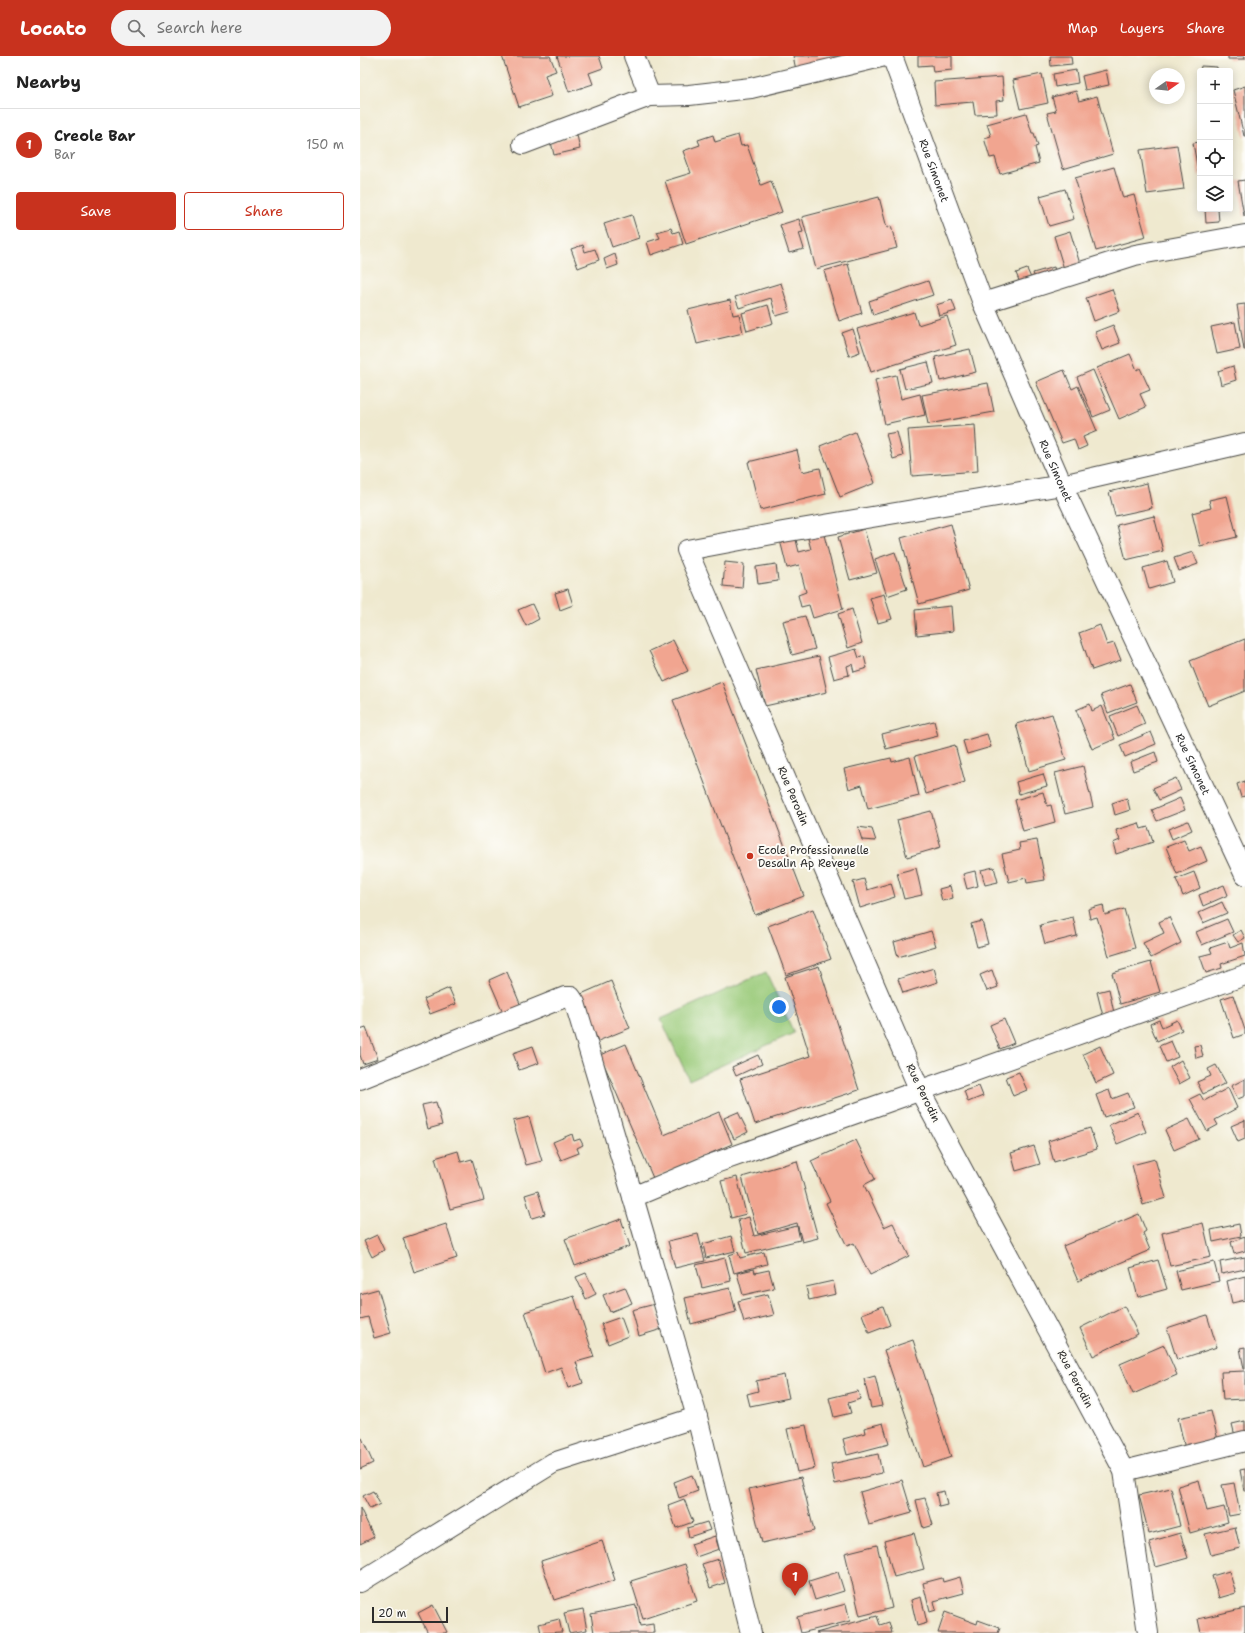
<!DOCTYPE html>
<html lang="en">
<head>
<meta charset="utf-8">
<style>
  :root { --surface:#fff; --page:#f2f2f2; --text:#222; --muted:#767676; --line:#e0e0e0; --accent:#c8321e }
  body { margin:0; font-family:"Shantell Sans",sans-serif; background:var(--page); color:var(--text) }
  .controls { position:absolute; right:12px; top:12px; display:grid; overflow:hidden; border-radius:4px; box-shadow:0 2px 10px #0003 }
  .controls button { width:36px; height:36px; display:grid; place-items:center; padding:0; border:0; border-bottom:1px solid var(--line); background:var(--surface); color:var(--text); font:20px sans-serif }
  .compass { position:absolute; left:789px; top:12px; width:36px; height:36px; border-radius:50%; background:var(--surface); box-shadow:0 2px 10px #0003; rotate:76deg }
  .scale { position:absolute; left:12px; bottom:10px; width:76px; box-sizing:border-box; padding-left:4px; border:2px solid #2b2b2b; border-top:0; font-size:11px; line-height:14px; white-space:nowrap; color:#2b2b2b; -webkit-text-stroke:3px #fdfcf7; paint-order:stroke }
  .you { position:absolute; left:419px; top:951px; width:14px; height:14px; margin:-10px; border:3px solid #fff; border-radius:50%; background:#1a73e8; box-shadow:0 0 0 6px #1a73e833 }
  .badge { display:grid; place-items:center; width:26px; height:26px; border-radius:50%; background:var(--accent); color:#fff; font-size:13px; font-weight:700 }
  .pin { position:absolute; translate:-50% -33px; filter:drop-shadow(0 1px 2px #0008) }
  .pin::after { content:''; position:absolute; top:21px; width:14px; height:12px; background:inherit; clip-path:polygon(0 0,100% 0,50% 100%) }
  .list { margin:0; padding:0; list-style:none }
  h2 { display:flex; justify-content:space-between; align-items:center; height:52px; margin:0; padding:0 16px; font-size:17px }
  h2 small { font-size:13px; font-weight:400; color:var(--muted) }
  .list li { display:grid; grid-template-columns:26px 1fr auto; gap:12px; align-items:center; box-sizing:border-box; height:72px; padding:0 16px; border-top:1px solid var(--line) }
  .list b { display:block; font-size:15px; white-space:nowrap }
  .list p { margin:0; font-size:13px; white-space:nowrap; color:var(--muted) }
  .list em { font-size:13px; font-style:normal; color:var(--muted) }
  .actions { display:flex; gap:8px; padding:12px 16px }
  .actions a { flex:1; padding:9px 0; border:1px solid var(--accent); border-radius:4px; text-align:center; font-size:14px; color:var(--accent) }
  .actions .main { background:var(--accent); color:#fff }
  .icon { flex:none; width:22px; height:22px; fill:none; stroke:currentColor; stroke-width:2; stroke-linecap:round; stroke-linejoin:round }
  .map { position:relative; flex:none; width:885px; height:1577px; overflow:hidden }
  header { display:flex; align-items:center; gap:24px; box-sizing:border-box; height:56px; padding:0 20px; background:var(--accent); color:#fff }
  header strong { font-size:19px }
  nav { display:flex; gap:22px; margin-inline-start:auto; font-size:14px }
  .search { width:280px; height:36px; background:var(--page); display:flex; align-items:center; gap:10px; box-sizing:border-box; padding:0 14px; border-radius:22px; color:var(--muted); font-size:15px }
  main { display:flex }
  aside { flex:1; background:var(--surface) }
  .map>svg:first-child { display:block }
  .green { fill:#9aca79; stroke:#627a52 }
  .building { fill:#f1a590 }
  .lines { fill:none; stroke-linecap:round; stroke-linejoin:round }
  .street-casing { stroke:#484844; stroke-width:22 }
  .street { stroke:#fff; stroke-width:20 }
  .poi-dot { fill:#c8321e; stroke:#fdfcf7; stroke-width:1.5 }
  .labels { text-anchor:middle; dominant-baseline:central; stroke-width:4; stroke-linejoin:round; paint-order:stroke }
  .street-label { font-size:11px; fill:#2b2b2b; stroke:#fdfcf7 }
  .poi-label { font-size:11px; fill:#2b2b2b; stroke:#fdfcf7; text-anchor:start }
</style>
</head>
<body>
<header>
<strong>Locato</strong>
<div class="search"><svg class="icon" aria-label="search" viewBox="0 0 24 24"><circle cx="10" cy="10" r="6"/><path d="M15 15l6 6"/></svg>Search here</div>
<nav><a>Map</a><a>Layers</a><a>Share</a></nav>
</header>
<main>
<aside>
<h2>Nearby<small></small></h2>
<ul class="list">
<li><span class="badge">1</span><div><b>Creole Bar</b><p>Bar</p></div><em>150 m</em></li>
</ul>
<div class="actions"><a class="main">Save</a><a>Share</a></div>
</aside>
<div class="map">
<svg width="885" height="1577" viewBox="0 0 885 1577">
  <rect width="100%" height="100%" fill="#fdfcf7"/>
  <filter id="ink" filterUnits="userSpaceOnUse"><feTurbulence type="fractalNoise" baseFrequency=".025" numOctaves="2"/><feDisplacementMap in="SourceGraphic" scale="8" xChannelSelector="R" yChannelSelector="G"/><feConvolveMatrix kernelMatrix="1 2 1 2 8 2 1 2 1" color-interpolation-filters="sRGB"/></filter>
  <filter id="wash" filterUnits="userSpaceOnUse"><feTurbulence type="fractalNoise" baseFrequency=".012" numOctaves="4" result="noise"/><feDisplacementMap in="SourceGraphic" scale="16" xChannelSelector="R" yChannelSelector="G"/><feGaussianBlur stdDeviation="0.9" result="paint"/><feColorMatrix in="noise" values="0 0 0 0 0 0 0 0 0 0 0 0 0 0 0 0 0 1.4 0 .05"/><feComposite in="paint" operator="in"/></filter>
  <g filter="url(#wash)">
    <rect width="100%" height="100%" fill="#efe9cf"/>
    <!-- green -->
    <path class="green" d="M406 916 434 977 329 1024 301 963Z"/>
    <g id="blocks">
      <!-- building -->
      <path class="building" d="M142 0H190L196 15 185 19 192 40 159 51Z
        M197 0H239L243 12 229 17 233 28 209 36Z
        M433 0H495L436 14Z
        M558 0H592V14L573 16 572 9 558 10Z
        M690 0H711L712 8 691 10Z
        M868 0H885V3H868Z
        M841 10 857 11V15H840Z
        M716 14 718 27 695 31 693 18Z
        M746 14 749 29 725 34 722 20Z
        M682 18 688 47 660 53 653 24Z
        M642 21 644 44 636 45 637 58 615 59 613 46 575 49 574 26Z
        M885 30V80H884L873 34Z
        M716 35 719 45 737 40 753 98 703 113 687 57 696 55 692 41Z
        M666 57 672 77H674L678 90 675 91 679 107 640 118 635 101 630 102 624 82 631 80 627 68Z
        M217 79 220 93 194 99 191 86Z
        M353 79 355 86 378 79 381 90 387 89 401 129 411 125 422 156 326 188 305 125 331 117 323 95 340 89 338 84Z
        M840 86V119L839 120 833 87Z
        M817 89 824 133 787 138 780 94Z
        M754 111 763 142 774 139 786 181 736 195 715 122Z
        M885 124V160H884L878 125Z
        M705 133 714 163 689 170 680 140Z
        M519 141 527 172 531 170 537 192 456 213 442 161Z
        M845 153H858L859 166 846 167Z
        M272 159 279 182 252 191 244 168Z
        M439 163 443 176 439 177 444 193 429 197 420 169Z
        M311 172 313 177 319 175 323 188 291 199 287 186 300 182 297 176Z
        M710 175 720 208 704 213 694 180Z
        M223 189 225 196 235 193 239 204 218 212 211 193Z
        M255 198 258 209 247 213 244 203Z
        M488 208 502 257 479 265 464 215Z
        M694 211 696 221 677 227 673 217Z
        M667 213 671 222 660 227 656 217Z
        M568 225 573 239 513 259 509 245Z
        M421 227 430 256 416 260 411 242 379 252 375 241Z
        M752 233 760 255 734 265 726 242Z
        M370 244 373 259 379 258 383 277 337 288 328 254Z
        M592 244 596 255 579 260 576 249Z
        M885 248V294H884L877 249Z
        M408 249 413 267 387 275 382 257Z
        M554 256 558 269 587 260 596 289 511 316 497 273Z
        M875 266 880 293 857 298 851 271Z
        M753 269 760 287 742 294 735 276Z
        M493 273 500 296 489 300 482 277Z
        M610 293 616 316 580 325 575 301Z
        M770 298 777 314 780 312 790 334 780 338 786 351 759 363 737 312Z
        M568 306 573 327 545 333 540 313Z
        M873 310 876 324 861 329 858 315Z
        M704 314 712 333 718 330 737 375 723 381 727 390 718 394 714 383 702 387 676 326Z
        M733 314 750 354 733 361 717 321Z
        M536 319 541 343 560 338 565 359 525 368 515 324Z
        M628 327 634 356 568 368 562 339Z
        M615 369 618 415 552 420 548 374Z
        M495 376 515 427 480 441 460 390Z
        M537 376 543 400 533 403 526 378Z
        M437 394 442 416 460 412 466 438 400 454 388 406Z
        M787 427 792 452 755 460 749 436Z
        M867 440 877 481 840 490 832 457 851 452 849 444Z
        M794 460 803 495 766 504 757 469Z
        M591 468 609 534 559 548 541 482Z
        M504 473 517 517 490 524 478 481Z
        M463 475 483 553 453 562 449 549 441 551 438 539 446 536 439 509 427 512 420 484 435 480 439 496 451 493 447 479Z
        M535 496 547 533 527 540 515 503Z
        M833 496 838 508 819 515 814 502Z
        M807 505 813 526 789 533 783 512Z
        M365 506 384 508 382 532 363 530Z
        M416 508 418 525 398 528 396 511Z
        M208 533 213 549 200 554 195 537Z
        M524 538 532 563 518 567 510 542Z
        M172 548 179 563 166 570 158 554Z
        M591 550 593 575 557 579 555 554Z
        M492 553 502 587 488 592 478 558Z
        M445 560 455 593 432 599 423 565Z
        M740 569 747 589 754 587 761 604 732 614 719 577Z
        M885 583V635L848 650 830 605Z
        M313 584 328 615 304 626 289 595Z
        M496 593 499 602 504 600 507 612 494 616 492 608 487 610 489 619 474 623 468 601Z
        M459 600 467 636 405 650 396 614Z
        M362 626 444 840 395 859 313 644Z
        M770 628 777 646 748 657 741 639Z
        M730 648 732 655 742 650 755 683 732 693 716 654Z
        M777 649 785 668 758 680 750 660Z
        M692 658 706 704 669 715 656 668Z
        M574 665 578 680 526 693 522 678Z
        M791 676 796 688 765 701 760 689Z
        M627 678 631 691 607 698 603 685Z
        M595 689 605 726 566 738 555 700Z
        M795 696 798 706 773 715 770 706Z
        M550 701 559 740 508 753 502 729 489 733 484 713 531 702 532 706Z
        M723 710 733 751 705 758 695 717Z
        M683 718 687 730 659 738 656 726Z
        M816 722 821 734 799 744 793 732Z
        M885 725V740L881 741 877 728Z
        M683 736 687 750 691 749 695 766 663 775 655 744Z
        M767 742 770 754 755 759 752 747Z
        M820 742 825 754 797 765 792 754Z
        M571 755 581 791 547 801 537 764Z
        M828 765 832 774 812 783 808 773Z
        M779 767 781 773 788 771 793 786 756 798 753 787 760 784 756 774Z
        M498 771 512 773 516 785 502 784Z
        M677 784 685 824 667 827 666 822 649 826 642 798 660 794 659 787Z
        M824 784 829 795 841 790 847 805 817 818 806 791Z
        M634 811 638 826 625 829 621 814Z
        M556 812 562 839 544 843 537 817Z
        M615 815 618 830 607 833 603 818Z
        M834 816 840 832 823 840 816 823Z
        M504 823 507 834 531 827 535 841 500 852 493 826Z
        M864 829 868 839 843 850 839 839Z
        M590 830 593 842 582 845 579 833Z
        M862 846 867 857 843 867 838 857Z
        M743 849 745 859 764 853 775 892 749 900 737 861 730 863 728 853Z
        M453 853 471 903 426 919 408 870Z
        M713 861 717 880 685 888 680 869Z
        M809 861 821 887 791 902 783 887 804 877 799 866Z
        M867 863 873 876 842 889 836 876Z
        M622 865 628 888 617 891 611 868Z
        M881 874 885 882 878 886 873 879Z
        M571 875 576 890 538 901 534 886Z
        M868 886 870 892 883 887 885 900 861 908 862 912 846 917 840 900 852 897 850 892Z
        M791 906 800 936 760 948 752 917Z
        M459 910 499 1034 395 1068 380 1023 450 1000 425 921Z
        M574 912 578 926 543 937 538 923Z
        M632 914 638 931 627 935 620 919Z
        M147 916 163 955 146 963 129 924Z
        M251 925 270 972 238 985 219 939Z
        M89 932 96 948 70 958 64 943Z
        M749 933 754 957 743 960 737 936Z
        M873 939 885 974V978L874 982 861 943Z
        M644 963 654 987 640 993 630 969Z
        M799 964 802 971 817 964 822 974 797 985 790 968Z
        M6 971 18 1003 3 1008 0 999V973Z
        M811 985 818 1001 806 1006 799 990Z
        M266 988 304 1079 359 1056 372 1088 293 1122 240 999Z
        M840 989 843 1000 836 1002 834 990Z
        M173 990 179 1007 159 1014 153 997Z
        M740 990 753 1019 736 1027 723 998Z
        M398 999 402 1008 376 1020 372 1011Z
        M821 1004 830 1022 819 1028 810 1011Z
        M856 1009 866 1027 843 1038 837 1026 851 1020 848 1013Z
        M659 1016 667 1034 653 1040 646 1021Z
        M885 1023V1040L878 1043 871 1030Z
        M619 1030 623 1040 608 1046 604 1035Z
        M868 1032 877 1052 855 1064 858 1069 847 1075 830 1043 840 1038 844 1045Z
        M749 1034 752 1043 768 1037 774 1051 744 1061 736 1039Z
        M76 1046 82 1069 68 1073 62 1049Z
        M378 1056 388 1076 374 1083 364 1062Z
        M778 1056 786 1076 757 1088 749 1069Z
        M169 1061 182 1105 166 1109 153 1065Z
        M829 1063 839 1083 814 1094 805 1074Z
        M885 1064V1083L878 1086 871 1070Z
        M730 1072 737 1093 694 1106 688 1085Z
        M212 1078 214 1085 220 1083 223 1089 217 1092 219 1097 201 1104 193 1086Z
        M496 1084 515 1123 504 1129 524 1171 533 1167 549 1200 510 1219 494 1187 487 1190 466 1147 470 1145 451 1105Z
        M674 1090 680 1108 656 1115 651 1097Z
        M98 1095 101 1106 112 1103 124 1144 90 1153 75 1102Z
        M795 1103 806 1142 783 1149 772 1109Z
        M437 1105 458 1182 442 1186 437 1167 398 1178 382 1121Z
        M377 1121 386 1158 371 1162 361 1125Z
        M178 1135 185 1158 172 1162 165 1139Z
        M779 1158 786 1175 783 1177 790 1194 718 1225 703 1190Z
        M389 1161 394 1180 437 1170 440 1184 386 1197 378 1164Z
        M261 1163 270 1190 215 1210 205 1183Z
        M843 1167 851 1201 810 1210 802 1177Z
        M86 1168 97 1202 54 1216 43 1182Z
        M879 1168 881 1180 853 1186 851 1174Z
        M338 1178 345 1205 315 1212 308 1185Z
        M17 1179 24 1194 12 1201 4 1185Z
        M371 1180 375 1195 346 1202 343 1188Z
        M885 1181V1195L874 1198 871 1186Z
        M378 1196 380 1202 404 1196 407 1208 374 1217 369 1199Z
        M885 1201V1213L862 1218 860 1206Z
        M365 1202 371 1225 342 1232 336 1209Z
        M798 1204 807 1233 778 1241 770 1212Z
        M854 1206 859 1225 821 1234 816 1215Z
        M394 1213 395 1217 409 1214 414 1232 383 1239 377 1217Z
        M226 1217 236 1238 226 1243 216 1221Z
        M885 1220V1244L872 1247 867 1225Z
        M473 1225 476 1238 449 1244 446 1231Z
        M265 1231 272 1247 250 1256 243 1239Z
        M370 1232 376 1256 331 1268 325 1242Z
        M18 1233 31 1277 14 1282 8 1261 0 1263V1238Z
        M408 1238 414 1259 384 1266 378 1245Z
        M214 1240 234 1301 216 1306 223 1327 208 1332 201 1311 185 1317 165 1256Z
        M295 1248 302 1273 279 1280 272 1254Z
        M523 1250 530 1269 509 1277 502 1258Z
        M764 1250 778 1278 733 1300 720 1272Z
        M847 1259 857 1291 817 1304 807 1272Z
        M261 1261 268 1280 248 1288 241 1268Z
        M553 1284 591 1401 563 1411 524 1294Z
        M804 1289 817 1319 773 1338 760 1308Z
        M885 1291V1313H884L880 1292Z
        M885 1315V1343L863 1344 861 1316Z
        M424 1319 429 1342 390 1350 387 1338 398 1335 396 1325Z
        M515 1320 522 1350 511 1352 504 1323Z
        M498 1335 500 1343 488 1347 491 1357 474 1361 469 1342Z
        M851 1355 858 1384 825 1393 818 1362Z
        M885 1365V1377L875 1380 872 1368Z
        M523 1367 529 1388 487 1399 483 1383 505 1377 504 1372Z
        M446 1369 455 1412 437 1416 427 1373Z
        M2 1382 13 1407 0 1413V1383Z
        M518 1398 522 1417 475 1428 471 1408Z
        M885 1413V1435H884L880 1414Z
        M332 1419 338 1435 319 1442 314 1426Z
        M441 1421 454 1475 402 1487 389 1433Z
        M542 1424 552 1457 509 1469 500 1436Z
        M839 1424 847 1455 864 1451 868 1466 830 1477 818 1430Z
        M874 1427 880 1458 869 1460 862 1429Z
        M811 1432 820 1470 789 1478 779 1439Z
        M13 1435 20 1448 10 1453 3 1440Z
        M584 1435 587 1449 579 1451 576 1437Z
        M565 1442 573 1469 563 1472 556 1444Z
        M324 1443 333 1466 316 1472 308 1449Z
        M0 1452 14 1481 0 1488Z
        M347 1466 350 1474 329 1481 327 1472Z
        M875 1471 880 1492 851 1499 845 1478Z
        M554 1477 564 1513 534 1521 524 1485Z
        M820 1477 828 1502 796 1511 789 1486Z
        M355 1480 359 1493 336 1501 331 1488Z
        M242 1485 255 1524 194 1544 181 1505Z
        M517 1489 532 1552 500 1560 485 1497Z
        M358 1503 365 1527 350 1532 342 1508Z
        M325 1508 337 1545 283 1563 271 1525Z
        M869 1515 876 1537 859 1542 852 1520Z
        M478 1516 484 1535 455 1544 449 1525Z
        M600 1521 604 1537 574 1545 576 1554 570 1556 563 1527 582 1522 583 1526Z
        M561 1541 567 1567 557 1570 551 1544Z
        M486 1548 490 1565 441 1577 437 1561Z
        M73 1549 87 1576 85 1577H68L58 1557Z
        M276 1549 280 1570 293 1568 294 1577H234L231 1558Z
        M885 1552V1577H841L838 1563Z
        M223 1553 227 1574 209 1577 204 1557Z
        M585 1556 617 1568 618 1564 640 1572 638 1577H578Z
        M517 1560 520 1569 529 1566 532 1577H456Z
        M199 1563 202 1576 181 1577 179 1568Z"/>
    </g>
  </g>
  <g filter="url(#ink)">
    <use href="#blocks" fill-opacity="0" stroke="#484844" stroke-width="1"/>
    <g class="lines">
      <!-- street casing -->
      <g class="street-casing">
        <g id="street">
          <path d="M274 0 290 40"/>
          <path id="s1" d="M532 0 623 247 702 429 885 819"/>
          <path d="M163 88 290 40 329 39 391 32 525 0"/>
          <path d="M623 247 775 199 885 179"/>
          <path d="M0 1023 205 941H211L215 947 273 1141 337 1361 391 1577"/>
          <path d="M273 1141 347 1110 885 919"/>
          <path d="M764 1415 885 1385"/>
          <path d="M0 1526 193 1407 337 1361"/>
          <path d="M788 1577 764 1415 560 1035 327 494 423 476 702 429 885 387"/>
        </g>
      </g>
      <!-- street -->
      <use href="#street" class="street"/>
    </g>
  </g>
  <!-- markers -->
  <circle class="poi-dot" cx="390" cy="800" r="4"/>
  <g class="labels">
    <!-- street labels -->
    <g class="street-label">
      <text stroke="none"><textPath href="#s1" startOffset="122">Rue Simonet</textPath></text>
      <text stroke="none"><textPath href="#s1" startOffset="446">Rue Simonet</textPath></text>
      <text stroke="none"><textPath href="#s1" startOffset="770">Rue Simonet</textPath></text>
      <text transform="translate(433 740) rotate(67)">Rue Perodin</text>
      <text transform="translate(563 1037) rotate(64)">Rue Perodin</text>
      <text transform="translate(715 1323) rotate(62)">Rue Perodin</text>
    </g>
    <!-- poi labels -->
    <g class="poi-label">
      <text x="398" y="794">Ecole Professionnelle<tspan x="398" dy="13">Desalin Ap Reveye</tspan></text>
    </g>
  </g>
</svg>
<div class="controls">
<button>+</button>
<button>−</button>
<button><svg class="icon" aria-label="locate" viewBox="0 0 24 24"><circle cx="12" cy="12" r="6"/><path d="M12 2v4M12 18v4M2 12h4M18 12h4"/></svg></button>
<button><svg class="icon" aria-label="layers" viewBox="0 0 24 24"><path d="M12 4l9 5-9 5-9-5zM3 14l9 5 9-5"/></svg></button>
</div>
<svg class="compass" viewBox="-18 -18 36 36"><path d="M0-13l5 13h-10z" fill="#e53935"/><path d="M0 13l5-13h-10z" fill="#767676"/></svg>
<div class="scale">20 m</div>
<div class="you"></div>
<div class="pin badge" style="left:435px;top:1540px">1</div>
</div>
</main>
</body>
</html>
